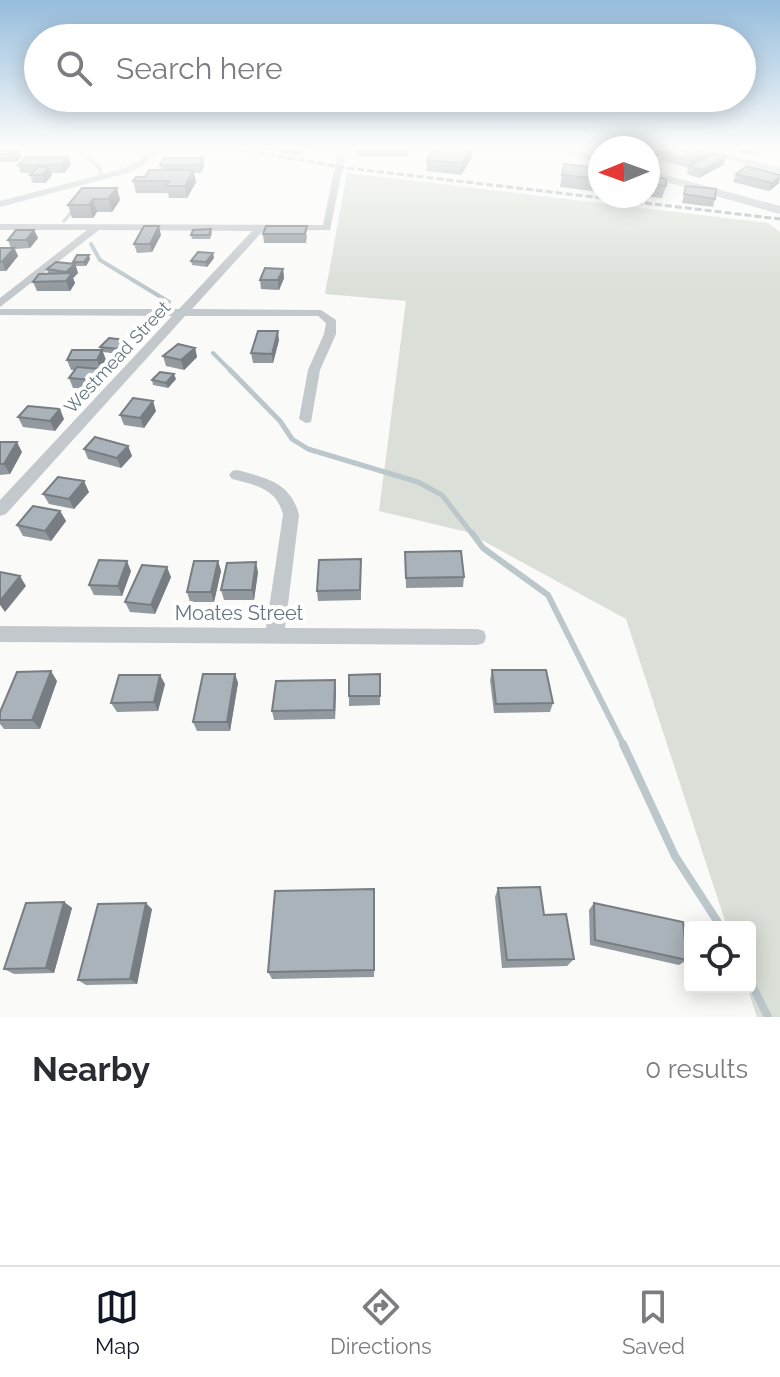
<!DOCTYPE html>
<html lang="en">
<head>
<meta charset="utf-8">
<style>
  :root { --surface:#fff; --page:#f7f7f7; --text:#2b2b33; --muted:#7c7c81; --line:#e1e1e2; --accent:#111827 }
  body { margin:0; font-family:Raleway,sans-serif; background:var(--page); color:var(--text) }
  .controls { position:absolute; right:24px; bottom:24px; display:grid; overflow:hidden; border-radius:8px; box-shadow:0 4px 20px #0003 }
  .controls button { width:72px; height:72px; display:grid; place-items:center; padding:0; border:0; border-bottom:2px solid var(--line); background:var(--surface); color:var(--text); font:40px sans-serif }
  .compass { position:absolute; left:588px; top:136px; width:72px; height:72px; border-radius:50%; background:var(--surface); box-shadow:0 4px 20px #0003; rotate:269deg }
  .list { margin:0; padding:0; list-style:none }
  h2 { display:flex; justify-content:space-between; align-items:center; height:104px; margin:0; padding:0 32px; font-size:34px }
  h2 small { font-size:26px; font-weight:400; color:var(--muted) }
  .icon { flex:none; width:44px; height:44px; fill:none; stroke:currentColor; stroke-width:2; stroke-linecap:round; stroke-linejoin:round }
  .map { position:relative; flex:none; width:780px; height:1017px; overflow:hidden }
  .search { position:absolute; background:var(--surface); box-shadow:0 4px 20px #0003; left:24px; right:24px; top:24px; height:88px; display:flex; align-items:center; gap:20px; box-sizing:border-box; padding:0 28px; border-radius:44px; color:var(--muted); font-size:30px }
  .sheet { height:248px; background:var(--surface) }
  nav { display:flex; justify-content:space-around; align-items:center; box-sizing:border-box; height:112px; border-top:2px solid var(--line); background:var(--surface); font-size:22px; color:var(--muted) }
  nav a { display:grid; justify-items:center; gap:4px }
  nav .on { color:var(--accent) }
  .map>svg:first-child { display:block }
  .green { fill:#dadfd7 }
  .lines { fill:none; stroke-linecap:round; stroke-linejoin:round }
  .stream-far4 { stroke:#bbc7cb; stroke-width:3 }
  .stream-far3 { stroke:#bbc7cb; stroke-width:4 }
  .stream-far2 { stroke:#bbc7cb; stroke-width:5 }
  .stream-far1 { stroke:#bbc7cb; stroke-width:6 }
  .stream { stroke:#bbc7cb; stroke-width:8 }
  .minor { fill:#c3c8cc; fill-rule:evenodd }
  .tertiary { fill:#c3c8cc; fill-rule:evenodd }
  .rail { stroke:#a2aab0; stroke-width:3; stroke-dasharray:7 3; stroke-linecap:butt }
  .wall { fill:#929a9f }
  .shaded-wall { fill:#777d82 }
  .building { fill:#aab3b9; stroke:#777d82; stroke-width:2 }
  .labels { text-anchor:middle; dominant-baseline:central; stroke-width:8; stroke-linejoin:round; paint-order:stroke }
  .far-street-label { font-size:18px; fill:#657683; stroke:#fff }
  .street-label { font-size:20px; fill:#657683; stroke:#fff }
</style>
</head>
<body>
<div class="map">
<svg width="780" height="1017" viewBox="0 0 780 1017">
  <rect width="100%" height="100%" fill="#fafaf8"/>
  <!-- green -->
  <path class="green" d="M347 173 768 223 780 232V1017H757L747 987H750V927H727L626 619 467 532 379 511 406 301 325 294Z"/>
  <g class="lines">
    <!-- stream-far4 -->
    <path class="stream-far4" d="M76 147 101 169 100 173
      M64 221 73 210"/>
    <!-- stream-far3 -->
    <path class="stream-far3" d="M91 244 100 260 169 302
      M213 353 232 372"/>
    <!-- stream-far2 -->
    <path class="stream-far2" d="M230 370 280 421 292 439 308 449 418 482 442 495 473 535"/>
    <!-- stream-far1 -->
    <path class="stream-far1" d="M472 533 483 548 548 595 624 746"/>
    <!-- stream -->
    <path class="stream" d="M623 744 675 856 721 927
      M750 981 768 1017"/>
    <!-- minor -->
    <path class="minor" d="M152 147H161L144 165 128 173 0 207V201L122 169 138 161Z
      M339 147H347L330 230 263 231 192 309 321 310 336 320V334L320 370 311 422 306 423 299 419 308 370 324 334 326 323 318 316H185L6 514 0 516V500L172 316 0 315V309H179L252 231 99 230 0 307V298L87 230H0V224L323 225Z
      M686 147H701L780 168V173Z
      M237 470C266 478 291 482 299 515L285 628 477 629 484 631 486 637 484 643 477 645 0 642V626L266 628 283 515C277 488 255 485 232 479L229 475 232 471Z"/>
    <!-- tertiary -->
    <path class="tertiary" d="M552 147H569L600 157V164Z
      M648 170 780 206V214L648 177Z"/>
    <!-- rail -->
    <path class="rail" d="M229 147 339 167 780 219"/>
  </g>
  <!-- wall -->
  <path class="wall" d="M256 147H307V150L295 156Z
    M357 147H408V157H357Z
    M423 147H473L472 157 461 175 426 171 427 160 434 149H423Z
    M620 147H675L683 150 709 153 708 157H726L723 165 699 178 687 174 688 168 660 160 661 155 654 158 648 156V148Z
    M740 147H761L757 155 738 152Z
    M0 149 21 157 16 162H0Z
    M203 158 204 166 201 173H194L196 182 187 198H169L168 193H136L133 181 162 170 160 165Z
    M18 165H71L64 173H51L52 175 45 183H33L30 175 33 173H21Z
    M600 168V192L560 187 562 175Z
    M736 174 779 183 769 191 733 182Z
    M648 176 666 186 662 198 640 196H648Z
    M686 186 715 199 713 207 682 203Z
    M117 188 120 200 112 212H97L93 218H72L68 205Z
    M211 229 212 234 210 239H192L191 235Z
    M34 230 38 238 30 248 15 249 18 256 6 271H0V248H11L8 240Z
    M263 234 307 235 306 243H264Z
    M161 235 152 252 137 253 134 244Z
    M214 258 207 267 192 265 191 261Z
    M90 259 86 266H76L78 273 73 278 75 283 70 291H37L33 282 48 274 47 269 73 264V262Z
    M283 269 284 278 279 290 261 289 260 280Z
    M279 340 273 363H253L251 353Z
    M128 345 119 354 103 352 106 360 100 370 104 379 96 390 73 388 69 378 75 370H71L67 360 101 350 100 347Z
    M195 348 197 357 184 370 166 366 163 356Z
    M176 379 168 388 153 385 152 380Z
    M156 411 144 428 124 425 120 415Z
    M18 417 64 419 55 431 23 427Z
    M0 442 22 452 10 474 0 475Z
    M128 446 132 456 121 468 88 459 84 449Z
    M89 492 74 509 49 504 43 494Z
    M60 511 66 521 51 541 23 536 17 525Z
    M405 552 464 577 463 587 406 588Z
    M218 561 221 571 214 602H190L187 592Z
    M361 569V600L318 601 317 591Z
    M131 571 122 596 94 595 89 585Z
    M258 572 254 600H224L221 590Z
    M171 577 155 614 130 612 125 602Z
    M492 670 553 703 550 712 494 713 490 680Z
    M235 674 238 683 230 731H197L193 722Z
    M380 674V705L349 706V696Z
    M335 680 336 689 335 719 274 720 272 711Z
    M57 681 40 729H4L0 724V712Z
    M165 684 158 711 117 712 111 703Z
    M498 888 544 915 574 959 567 966 502 968 495 897Z
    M374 889V977L272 979 268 972Z
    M64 902 72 908 54 973 14 974 4 969Z
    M594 903 687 960 679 965 590 945 589 910Z
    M152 909 137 984 86 985 78 980Z"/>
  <!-- shaded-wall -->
  <path class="shaded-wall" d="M294 147H307V150L295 156Z
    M472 147V157L461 175 462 163Z
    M656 147H672L654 158Z
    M18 149 21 157 16 162 13 154Z
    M709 153 706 160 689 166 688 169 690 161Z
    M68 157 71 165 64 173 61 165Z
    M726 157 723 165 699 178 702 170Z
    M203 158 204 166 201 173 200 165Z
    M49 167 52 175 45 183 42 175Z
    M193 170 196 182 187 198 185 186Z
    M780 177 779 183 769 191 772 183Z
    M117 188 120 200 112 212 108 199Z
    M93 199 97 212 93 218 89 205Z
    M159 226 161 235 152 252 150 244Z
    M34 230 38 238 30 248 26 240Z
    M14 248 18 256 6 271 2 262Z
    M213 253 214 258 207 267 206 262Z
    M89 255 90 259 86 266 84 262Z
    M75 264 78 273 73 278 75 283 70 291 66 281 68 278 66 272Z
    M283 269 284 278 279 290 278 280Z
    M278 331 279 340 273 363 272 354Z
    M126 340 128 345 119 354 118 349Z
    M195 348 197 357 184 370 181 360Z
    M102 350 106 360 101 370 97 360Z
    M100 369 104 379 96 390 92 380Z
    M174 374 176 379 168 388 166 383Z
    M153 401 156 411 144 428 140 418Z
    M60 409 64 419 55 431 50 421Z
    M17 442 22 452 10 474 4 464Z
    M128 446 132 456 121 468 117 458Z
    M84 481 89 492 74 509 69 499Z
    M60 511 66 521 51 541 45 531Z
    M127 561 131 571 122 596 118 586Z
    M218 561 221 571 214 602 211 592Z
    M256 562 258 572 254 600 252 590Z
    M167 567 171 577 155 614 151 605Z
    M20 576 26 586 5 612 0 605V601Z
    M51 671 57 681 40 729 32 720Z
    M235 674 238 683 230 731 227 722Z
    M160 675 165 684 158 711 154 702Z
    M335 680 336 689 335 719 334 710Z
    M64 902 72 908 54 973 46 968Z
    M146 903 152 909 137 984 130 979Z"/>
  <!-- building -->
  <path class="building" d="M357 147H408V149H357Z
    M435 147H472L462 163 427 160Z
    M673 147 683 150 691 147 709 153 690 161 662 152Z
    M0 149H18L13 154H0Z
    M713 154 726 157 702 170 689 166Z
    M26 157H68L61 165H18Z
    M164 158H203L200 165H160Z
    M564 164 600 168V179L562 175Z
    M747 166 780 175V177L772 183 736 174Z
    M38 167H49L42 175H30Z
    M149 170H193L185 186H166L169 181H133L136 177H145Z
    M648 176 666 179V186L648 184Z
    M686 186 716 189 715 199 684 194Z
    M82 188H117L108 199H93L89 205H68Z
    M144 226H159L150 244H134Z
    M266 226H307L305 234H263Z
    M211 229 209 235H191L193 230Z
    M16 230H34L26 240H8Z
    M0 248H14L2 262H0Z
    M198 252 213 253 206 262 191 261Z
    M77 255H89L84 262H73Z
    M56 262 75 264 66 272 47 269Z
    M265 268 283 269 278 280H260Z
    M72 273 66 281 33 282 39 274Z
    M258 331H278L272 354 251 353Z
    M109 338 126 340 118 349 100 347Z
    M178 344 195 348 181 360 163 356Z
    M72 350H102L97 360H67Z
    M77 367 100 369 92 380 69 378Z
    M160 372 174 374 166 383 152 380Z
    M133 398 153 401 140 418 120 415Z
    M28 406 60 409 50 421 18 417Z
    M95 437 128 446 117 458 84 449Z
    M0 442H17L4 464H0Z
    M58 477 84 481 69 499 43 494Z
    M33 506 60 511 45 531 17 525Z
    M461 551 464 577 406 578 405 552Z
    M361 559 360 590 317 591 319 560Z
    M99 560 127 561 118 586 89 585Z
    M194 561H218L211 592H187Z
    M256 562 252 590H221L227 563Z
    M142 565 167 567 151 605 125 602Z
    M0 572 20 576 0 601Z
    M492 670H546L553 703 496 704Z
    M51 671 32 720H0V712L17 672Z
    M203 674H235L227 722H193Z
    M380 674V696H349V675Z
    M119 675H160L154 702 111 703Z
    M335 680 334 710 272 711 276 681Z
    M540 887 544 915 566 914 574 959 507 960 498 888Z
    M374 889V970L268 972 275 891Z
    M64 902 46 968 4 969 26 903Z
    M146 903 130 979 78 980 98 904Z
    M594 903 683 922 687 960 595 940Z"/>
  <!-- sky -->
  <linearGradient id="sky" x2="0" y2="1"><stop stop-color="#96bcdc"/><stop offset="0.51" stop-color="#fdfdfc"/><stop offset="1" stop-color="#fdfdfc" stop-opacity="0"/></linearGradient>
  <rect width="780" height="290" fill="url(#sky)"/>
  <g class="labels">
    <!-- far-street labels -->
    <g class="far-street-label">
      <text transform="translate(117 357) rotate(-47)">Westmead Street</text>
    </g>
    <!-- street labels -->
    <g class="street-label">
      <text x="239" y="613">Moates Street</text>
    </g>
  </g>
</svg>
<div class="controls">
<button><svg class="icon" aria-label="locate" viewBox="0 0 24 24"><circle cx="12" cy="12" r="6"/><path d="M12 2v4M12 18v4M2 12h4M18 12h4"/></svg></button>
</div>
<svg class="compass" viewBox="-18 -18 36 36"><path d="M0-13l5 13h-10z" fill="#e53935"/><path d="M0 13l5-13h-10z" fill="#7c7c81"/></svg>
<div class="search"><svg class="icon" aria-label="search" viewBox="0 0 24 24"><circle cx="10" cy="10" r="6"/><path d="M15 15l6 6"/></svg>Search here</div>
</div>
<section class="sheet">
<h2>Nearby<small>0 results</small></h2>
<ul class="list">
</ul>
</section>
<nav>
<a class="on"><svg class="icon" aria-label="map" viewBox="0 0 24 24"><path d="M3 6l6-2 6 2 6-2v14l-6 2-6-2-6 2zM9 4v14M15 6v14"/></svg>Map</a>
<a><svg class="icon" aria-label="directions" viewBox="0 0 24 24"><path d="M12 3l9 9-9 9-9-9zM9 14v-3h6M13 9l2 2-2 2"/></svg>Directions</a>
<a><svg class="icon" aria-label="saved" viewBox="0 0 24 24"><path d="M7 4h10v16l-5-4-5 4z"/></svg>Saved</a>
</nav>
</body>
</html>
